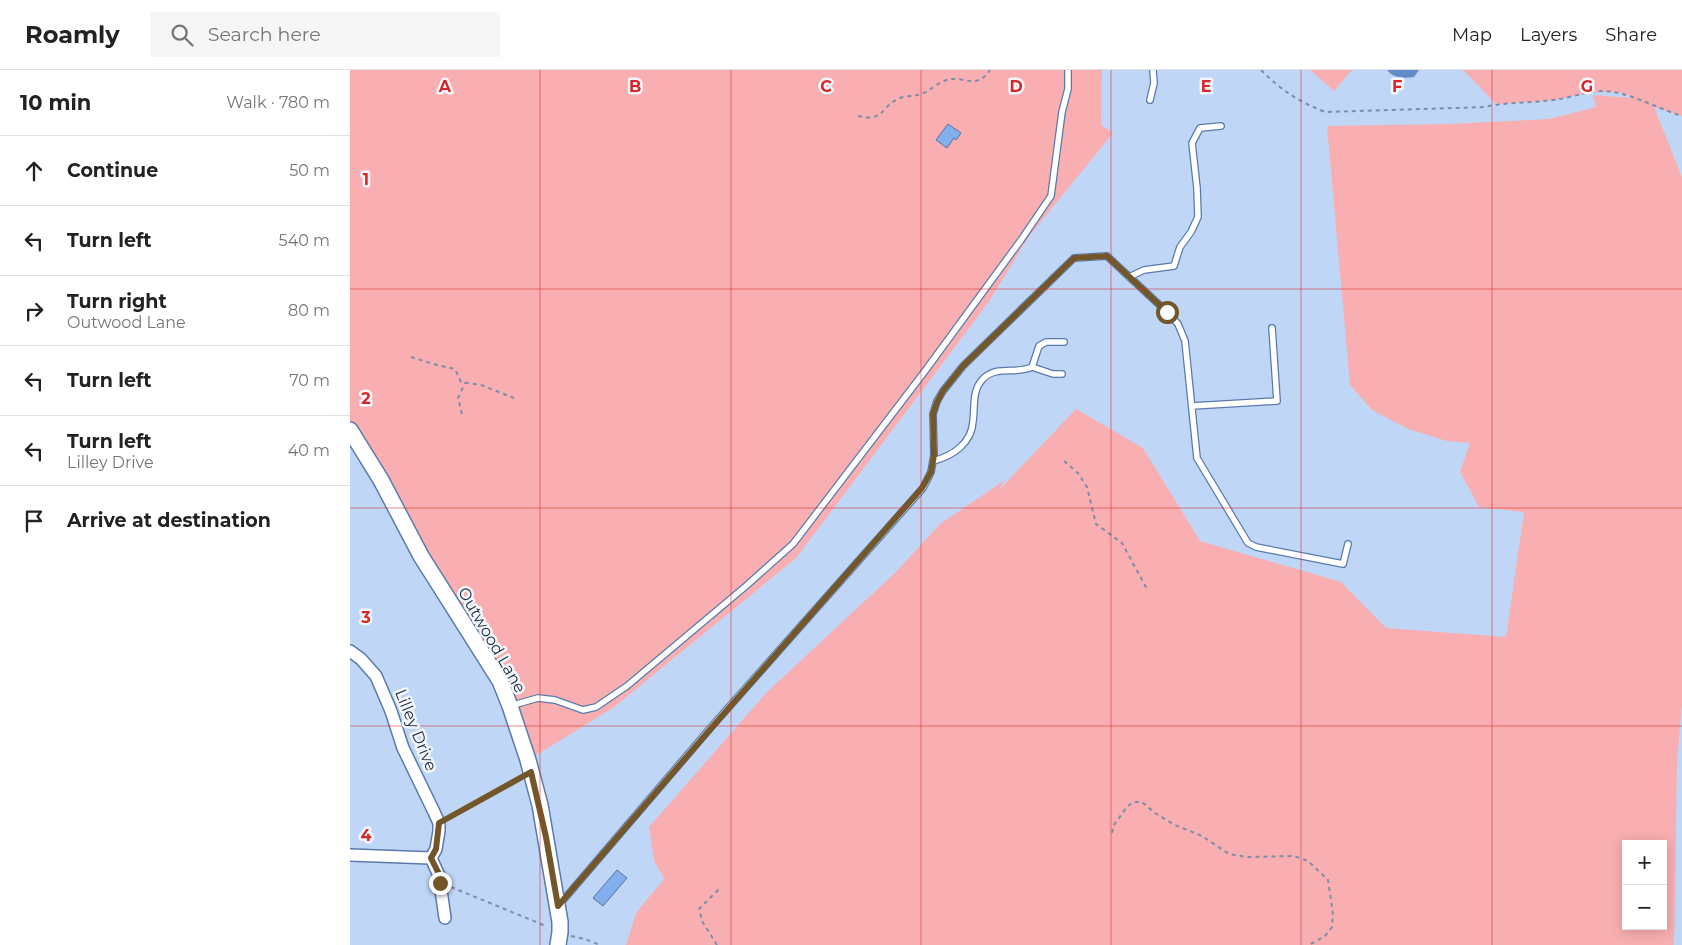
<!DOCTYPE html>
<html lang="en">
<head>
<meta charset="utf-8">
<style>
  :root { --surface:#fff; --page:#f6f6f6; --text:#222; --muted:#767676; --line:#e0e0e0 }
  body { margin:0; font-family:Montserrat,sans-serif; background:var(--page); color:var(--text) }
  .controls { position:absolute; right:15px; bottom:15px; display:grid; overflow:hidden; border-radius:0px; box-shadow:0 2px 12px #0003 }
  .controls button { width:45px; height:45px; display:grid; place-items:center; padding:0; border:0; border-bottom:1px solid var(--line); background:var(--surface); color:var(--text); font:25px sans-serif }
  .stop { position:absolute; width:15px; height:15px; margin:-11px; border:4px solid #73572a; border-radius:50%; background:#fff }
  .stop.end { background:#73572a; border-color:#fff; box-shadow:0 1px 5px #0008 }
  .list { margin:0; padding:0; list-style:none }
  h2 { display:flex; justify-content:space-between; align-items:center; height:65px; margin:0; padding:0 20px; font-size:21px }
  h2 small { font-size:16px; font-weight:400; color:var(--muted) }
  .list li { display:grid; grid-template-columns:32px 1fr auto; gap:15px; align-items:center; box-sizing:border-box; height:70px; padding:0 20px; border-top:1px solid var(--line) }
  .list b { display:block; font-size:19px; white-space:nowrap }
  .list p { margin:0; font-size:16px; white-space:nowrap; color:var(--muted) }
  .list em { font-size:16px; font-style:normal; color:var(--muted) }
  .icon { flex:none; width:28px; height:28px; fill:none; stroke:currentColor; stroke-width:2; stroke-linecap:round; stroke-linejoin:round }
  .map { position:relative; flex:none; width:1332px; height:875px; overflow:hidden }
  header { display:flex; align-items:center; gap:30px; box-sizing:border-box; height:70px; padding:0 25px; background:var(--surface); border-bottom:1px solid var(--line) }
  header strong { font-size:24px }
  nav { display:flex; gap:28px; margin-inline-start:auto; font-size:18px }
  .search { width:350px; height:45px; background:var(--page); display:flex; align-items:center; gap:12px; box-sizing:border-box; padding:0 18px; border-radius:0px; color:var(--muted); font-size:19px }
  main { display:flex }
  aside { flex:1; background:var(--surface) }
  .map>svg:first-child { display:block }
  .green { fill:#f9afb1; fill-rule:evenodd }
  .water { fill:#628bc8 }
  .building { fill:#84afee; stroke:#5172a3 }
  .lines { fill:none; stroke-linecap:round; stroke-linejoin:round }
  .lane-casing { stroke:#597bac; stroke-width:8 }
  .street-casing { stroke:#597bac; stroke-width:14 }
  .secondary-casing { stroke:#597bac; stroke-width:18 }
  .path { stroke:#7b8da9; stroke-width:2; stroke-dasharray:4 4; stroke-linecap:butt }
  .lane { stroke:#fff; stroke-width:5.5 }
  .street { stroke:#fff; stroke-width:11 }
  .secondary { stroke:#fff; stroke-width:15 }
  .route { stroke:#73572a; stroke-width:6 }
  .grid { fill:none; stroke:#d62828; stroke-width:1; stroke-opacity:0.55 }
  .labels { text-anchor:middle; dominant-baseline:central; stroke-width:5; stroke-linejoin:round; paint-order:stroke }
  .street-label { font-size:16px; fill:#1a283d; stroke:#f2f6fb }
  .grid-label { font-size:16px; text-anchor:middle; font-weight:bold; fill:#d62828; stroke:#f2f6fb; stroke-width:5; stroke-linejoin:round; paint-order:stroke }
</style>
</head>
<body>
<header>
<strong>Roamly</strong>
<div class="search"><svg class="icon" aria-label="search" viewBox="0 0 24 24"><circle cx="10" cy="10" r="6"/><path d="M15 15l6 6"/></svg>Search here</div>
<nav><a>Map</a><a>Layers</a><a>Share</a></nav>
</header>
<main>
<aside>
<h2>10 min<small>Walk · 780 m</small></h2>
<ul class="list">
<li><svg class="icon" aria-label="ahead" viewBox="0 0 24 24"><path d="M12 20V5M6 11l6-6 6 6"/></svg><div><b>Continue</b></div><em>50 m</em></li>
<li><svg class="icon" aria-label="left" viewBox="0 0 24 24"><path d="M17 20v-9H6M10 6l-5 5 5 5"/></svg><div><b>Turn left</b></div><em>540 m</em></li>
<li><svg class="icon" aria-label="right" viewBox="0 0 24 24"><path d="M7 20v-9h11M14 6l5 5-5 5"/></svg><div><b>Turn right</b><p>Outwood Lane</p></div><em>80 m</em></li>
<li><svg class="icon" aria-label="left" viewBox="0 0 24 24"><path d="M17 20v-9H6M10 6l-5 5 5 5"/></svg><div><b>Turn left</b></div><em>70 m</em></li>
<li><svg class="icon" aria-label="left" viewBox="0 0 24 24"><path d="M17 20v-9H6M10 6l-5 5 5 5"/></svg><div><b>Turn left</b><p>Lilley Drive</p></div><em>40 m</em></li>
<li><svg class="icon" aria-label="arrive" viewBox="0 0 24 24"><path d="M6 21V4h12l-3 4 3 4H6"/></svg><div><b>Arrive at destination</b></div></li>
</ul>
</aside>
<div class="map">
<svg width="1332" height="875" viewBox="0 0 1332 875">
  <rect width="100%" height="100%" fill="#c0d6f7"/>
  <!-- green -->
  <path class="green" d="M0 0H752L751 55 763 63 680 165 638 233 446 488 263 638 178 690 160 636 0 360Z
    M960 0H1002L984 21Z
    M1113 0H1332V46L1304 37 1332 107V634L1327 695 1324 875H276L286 843 314 809 304 790 299 757 417 622 546 502 590 454 655 410 647 422 726 339 793 378 850 471 991 512 1036 558 1156 567 1174 442 1129 437 1110 402 1120 373 1097 371 1058 359 1022 340 1000 315 977 56 1098 54 1199 49 1246 37 1243 25 1284 28C1258 15 1231 26 1204 30 1186 32 1168 32 1150 34L1145 33ZM1276 774H1313V856H1276Z"/>
  <!-- water -->
  <path class="water" d="M1037 0H1069L1064 7C1053 8 1044 9 1037 0Z"/>
  <!-- building -->
  <path class="building" d="M598 54 611 63 606 70 604 68 597 78 586 70Z
    M267 800 277 808 253 836 243 828Z"/>
  <g class="lines">
    <!-- lane casing -->
    <g class="lane-casing">
      <path id="lane" d="M800 30 804 13 803 0
        M779 207 794 200 824 196 830 177 841 162 848 147 847 118 842 73 850 58 871 56
        M682 297 703 304H712
        M842 336 927 331 922 258
        M583 391C603 386 622 373 623 351 625 337 622 321 632 310 646 294 666 305 682 297L689 276 696 272H714
        M160 636 188 628 205 630 233 640 246 637 277 616 396 516 443 474 575 301 671 170 701 126 712 42 718 19V0
        M209 835 363 655 573 418 581 402 584 385 583 344 587 331 593 321 613 296 724 188 757 186 817 242 828 254 835 271 847 388 898 473 906 477 993 494 998 474"/>
    </g>
    <!-- street casing -->
    <g class="street-casing">
      <path id="street" d="M0 581 11 589 26 606 41 641 53 678 84 742 89 753V761L86 779 81 788
        M0 785 81 788
        M81 788 91 810 90 813 95 848"/>
    </g>
    <!-- secondary casing -->
    <g class="secondary-casing">
      <path id="secondary" d="M0 360 31 410 71 486 150 611 160 636 178 690 190 735 210 852V862L208 875"/>
    </g>
    <!-- path -->
    <path class="path" d="M911 0C932 21 948 31 975 42L1134 37C1157 32 1180 33 1203 30 1222 28 1244 18 1263 22 1287 26 1309 39 1332 46
      M508 46C534 52 530 38 548 29 555 25 563 27 571 24 580 21 586 14 594 11 611 3 626 22 640 0
      M61 287 87 295 105 299 111 312 131 315 164 328
      M112 344 108 328 115 313
      M714 391 728 403 737 417 746 454 772 473 798 521
      M100 747 170 709
      M762 763 764 755 776 738 783 732H792L805 743 825 755 852 766 879 784 897 787 944 786 958 791 978 810 983 844 982 857 975 866 959 875
      M101 817 196 856
      M221 866 235 869 250 875
      M367 875 352 851 349 839 370 818"/>
    <!-- lane -->
    <use href="#lane" class="lane"/>
    <!-- street -->
    <use href="#street" class="street"/>
    <!-- secondary -->
    <use href="#secondary" class="secondary"/>
  </g>
  <g class="lines">
    <!-- route -->
    <path class="route" d="M90 813 92 810 81 788 86 779 89 753 181 702 196 767 208 836 364 655 572 418 581 402 584 385 583 344 587 332 593 321 613 296 724 188 757 186 817 242"/>
  </g>
  <!-- grid -->
  <path class="grid" d="M190 0V875M381 0V875M571 0V875M761 0V875M951 0V875M1142 0V875M0 219H1332M0 438H1332M0 656H1332"/>
  <g class="labels">
    <!-- street labels -->
    <g class="street-label">
      <text transform="translate(142 570) rotate(60)">Outwood Lane</text>
      <text transform="translate(66 660) rotate(68)">Lilley Drive</text>
    </g>
  </g>
  <g class="grid-label">
    <text x="95" y="22">A</text>
    <text x="285" y="22">B</text>
    <text x="476" y="22">C</text>
    <text x="666" y="22">D</text>
    <text x="856" y="22">E</text>
    <text x="1047" y="22">F</text>
    <text x="1237" y="22">G</text>
    <text x="16" y="115">1</text>
    <text x="16" y="334">2</text>
    <text x="16" y="553">3</text>
    <text x="16" y="771">4</text>
  </g>
</svg>
<div class="controls">
<button>+</button>
<button>−</button>
</div>
<div class="stop" style="left:817px;top:242px"></div>
<div class="stop end" style="left:90px;top:813px"></div>
</div>
</main>
</body>
</html>
